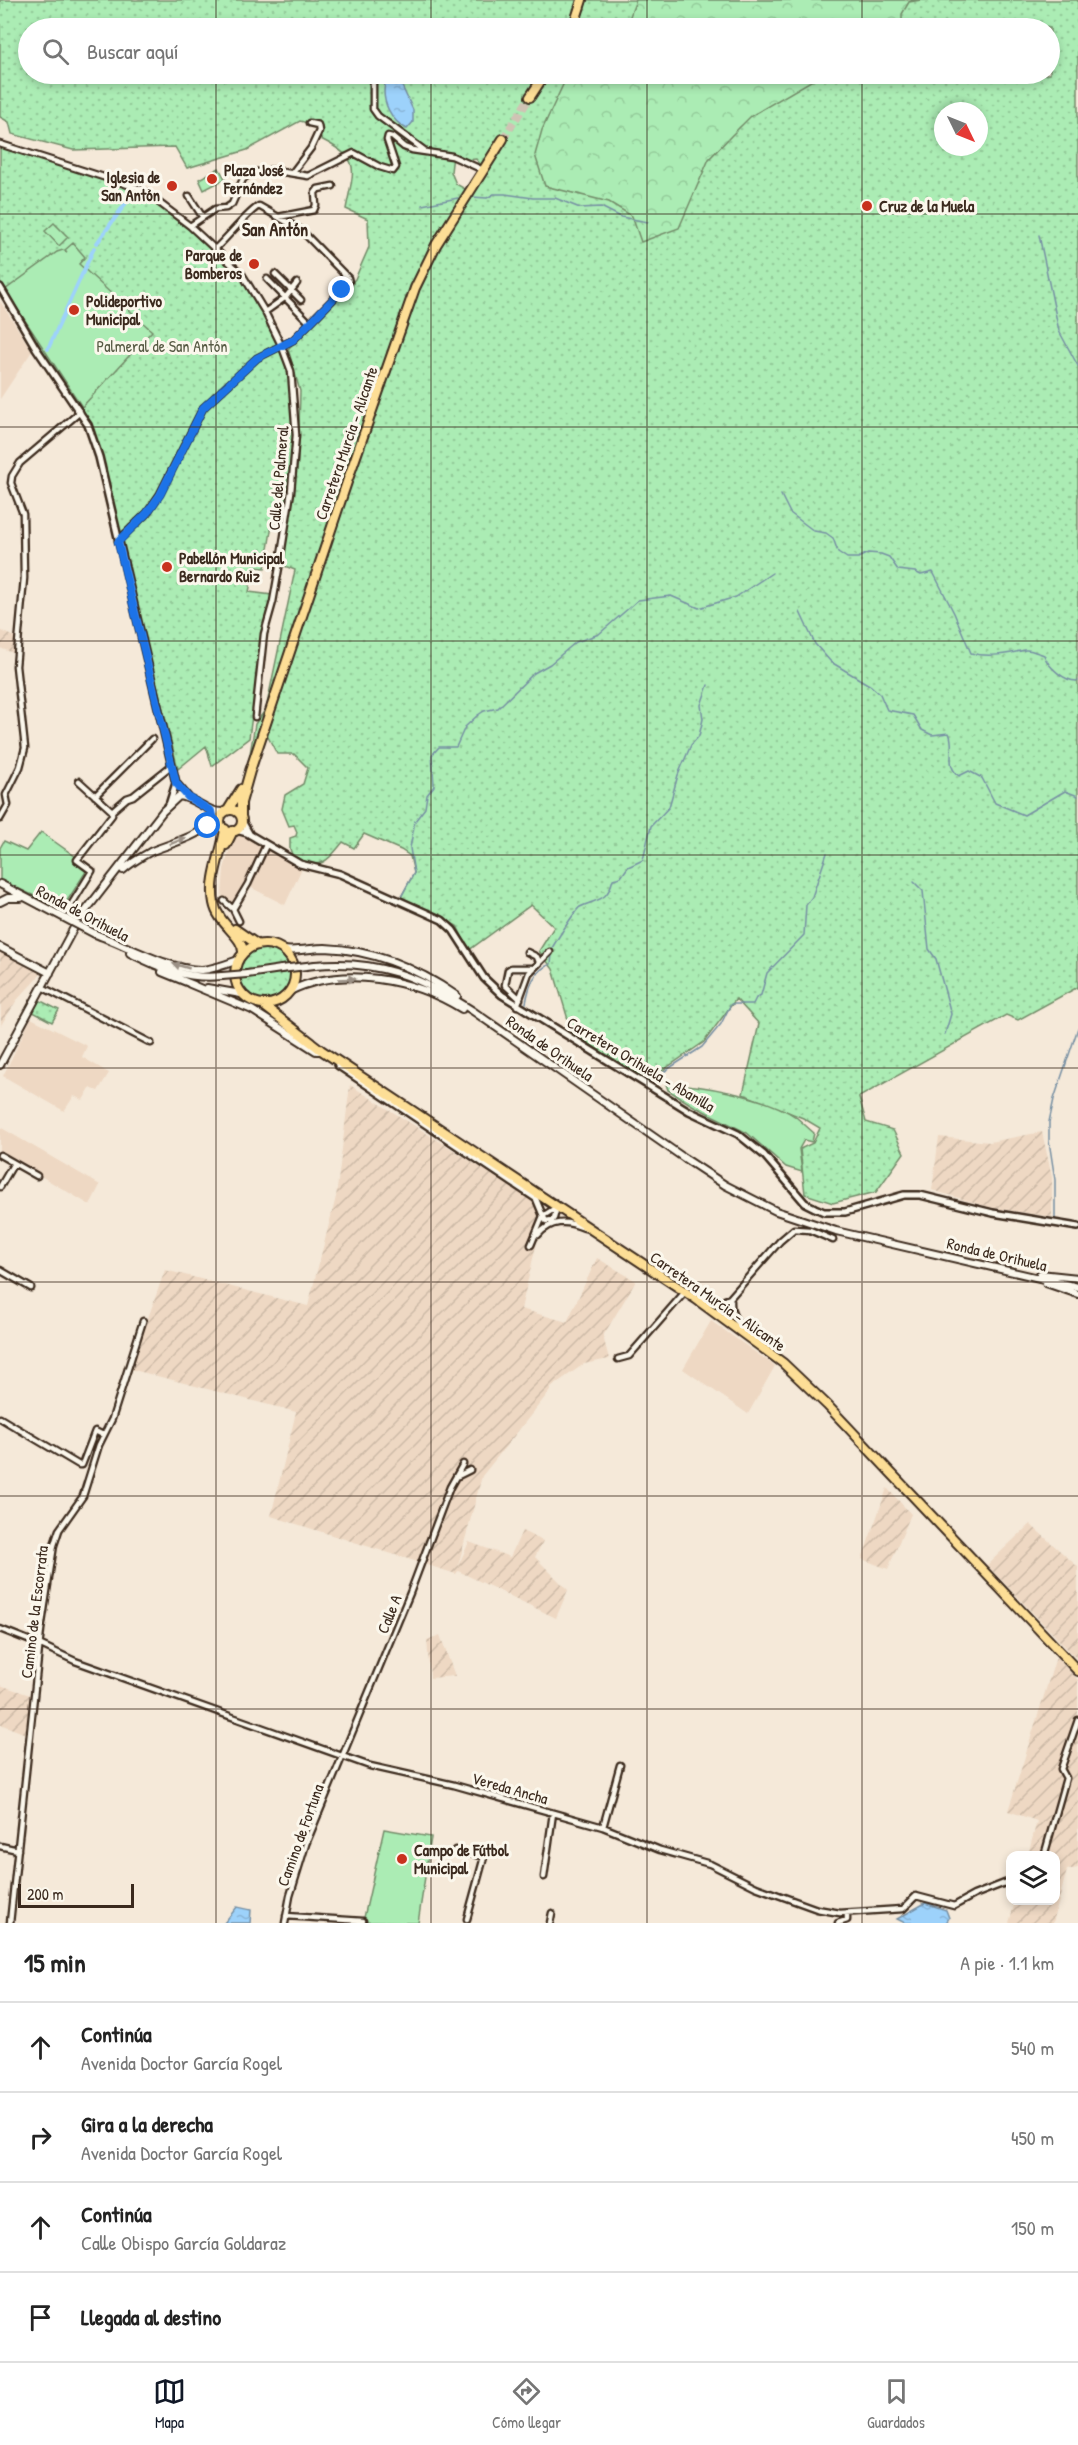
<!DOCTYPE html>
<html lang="es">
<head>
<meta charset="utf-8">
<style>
  :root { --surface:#fff; --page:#f6f6f6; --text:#222; --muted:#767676; --line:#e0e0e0; --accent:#111827 }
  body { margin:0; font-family:"Patrick Hand",sans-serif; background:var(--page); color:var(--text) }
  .controls { position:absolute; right:18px; bottom:18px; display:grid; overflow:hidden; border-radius:12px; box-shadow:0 3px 9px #0003 }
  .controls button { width:54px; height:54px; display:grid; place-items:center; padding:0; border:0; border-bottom:2px solid var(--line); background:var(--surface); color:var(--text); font:30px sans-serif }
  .compass { position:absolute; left:934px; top:102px; width:54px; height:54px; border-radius:50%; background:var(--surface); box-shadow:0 3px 9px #0003; rotate:133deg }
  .scale { position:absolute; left:18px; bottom:15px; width:116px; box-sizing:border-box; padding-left:6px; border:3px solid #3b2a1e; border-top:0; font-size:16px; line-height:21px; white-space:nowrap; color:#3b2a1e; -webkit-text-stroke:4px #fbf7ec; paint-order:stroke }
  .stop { position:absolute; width:18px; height:18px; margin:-14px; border:4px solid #1a73e8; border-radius:50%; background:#fff }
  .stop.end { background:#1a73e8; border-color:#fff; box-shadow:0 2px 6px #0008 }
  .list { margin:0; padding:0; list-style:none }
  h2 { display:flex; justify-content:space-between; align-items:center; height:78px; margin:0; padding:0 24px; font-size:26px }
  h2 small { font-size:20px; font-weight:400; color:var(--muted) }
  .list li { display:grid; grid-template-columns:39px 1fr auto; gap:18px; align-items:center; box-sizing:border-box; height:90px; padding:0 24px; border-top:2px solid var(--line) }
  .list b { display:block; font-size:22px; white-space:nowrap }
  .list p { margin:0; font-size:20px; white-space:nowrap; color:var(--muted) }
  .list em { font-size:20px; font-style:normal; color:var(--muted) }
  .icon { flex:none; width:33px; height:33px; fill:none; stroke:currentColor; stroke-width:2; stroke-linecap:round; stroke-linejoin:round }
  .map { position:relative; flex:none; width:1078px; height:1923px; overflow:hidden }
  .search { position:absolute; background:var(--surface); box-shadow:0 3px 9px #0003; left:18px; right:18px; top:18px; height:66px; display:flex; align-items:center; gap:15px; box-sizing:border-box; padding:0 21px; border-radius:33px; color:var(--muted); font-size:22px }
  .sheet { height:438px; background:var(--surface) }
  nav { display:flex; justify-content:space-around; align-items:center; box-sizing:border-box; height:84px; border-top:2px solid var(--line); background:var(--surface); font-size:16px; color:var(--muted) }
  nav a { display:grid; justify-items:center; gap:3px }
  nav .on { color:var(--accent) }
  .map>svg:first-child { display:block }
  .built { fill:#eed8c3 }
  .industrial { fill:url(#industrial-furrows) }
  .green { fill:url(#green-dots); stroke:#738b69; stroke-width:1.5; fill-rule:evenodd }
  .forest { fill:url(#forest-crowns); stroke:#738b69; stroke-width:1.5 }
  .pitch { fill:#abecb4; stroke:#738b69; stroke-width:1.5 }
  .water { fill:url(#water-ripples); stroke:#768fa3; stroke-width:1.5 }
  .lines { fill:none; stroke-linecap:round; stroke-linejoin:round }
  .stream { stroke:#768fa3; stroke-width:1.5 }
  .canal { stroke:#9dd2fb; stroke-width:4 }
  .trunk-tunnel { stroke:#d0c3b4; stroke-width:8; stroke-dasharray:8 4; stroke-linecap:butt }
  .minor-casing { stroke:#3b2a1e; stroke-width:9 }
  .tertiary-casing { stroke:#3b2a1e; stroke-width:10 }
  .secondary-casing { stroke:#3b2a1e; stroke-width:10 }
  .trunk-casing { stroke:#3b2a1e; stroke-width:12 }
  .minor { stroke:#fbf7ec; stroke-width:4.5 }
  .tertiary { stroke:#fbf7ec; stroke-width:5 }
  .secondary { stroke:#fbf7ec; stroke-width:6 }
  .trunk { stroke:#fdde96; stroke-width:8 }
  .secondary-bridge-casing { stroke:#3b2a1e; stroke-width:10; stroke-linecap:butt }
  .secondary-bridge { stroke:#fbf7ec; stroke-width:6 }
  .oneway { fill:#9b9085 }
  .route { stroke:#1a73e8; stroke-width:8 }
  .grid { fill:none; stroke:#3b2a1e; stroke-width:1.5; stroke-opacity:0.55 }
  .poi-dot { fill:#c8321e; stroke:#fbf7ec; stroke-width:2 }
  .labels { text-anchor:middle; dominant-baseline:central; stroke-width:6; stroke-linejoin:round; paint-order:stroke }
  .poi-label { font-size:16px; font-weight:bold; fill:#3b2a1e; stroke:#fbf7ec; text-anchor:start }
  .park-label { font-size:16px; fill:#575a44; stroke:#fbf7ec }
  .street-label { font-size:16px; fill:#3b2a1e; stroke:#fbf7ec }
  .neighbourhood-label { font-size:18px; font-weight:bold; fill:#3b2a1e; stroke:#fbf7ec }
</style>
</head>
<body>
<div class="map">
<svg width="1078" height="1923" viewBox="0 0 1078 1923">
  <defs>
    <pattern id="industrial-furrows" width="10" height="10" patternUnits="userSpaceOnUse" patternTransform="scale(1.5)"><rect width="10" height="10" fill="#eed8c3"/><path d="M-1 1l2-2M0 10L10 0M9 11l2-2" fill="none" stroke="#cdbaa7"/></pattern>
    <pattern id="green-dots" width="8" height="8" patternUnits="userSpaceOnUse" patternTransform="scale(1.5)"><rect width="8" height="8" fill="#abecb4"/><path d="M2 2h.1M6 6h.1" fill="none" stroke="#94cb9a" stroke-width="1.8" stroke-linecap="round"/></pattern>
    <pattern id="forest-crowns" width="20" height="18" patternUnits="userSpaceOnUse" patternTransform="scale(1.5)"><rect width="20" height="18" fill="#abecb4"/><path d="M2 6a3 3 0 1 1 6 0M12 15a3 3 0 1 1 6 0" fill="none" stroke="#94cb9a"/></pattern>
    <pattern id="water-ripples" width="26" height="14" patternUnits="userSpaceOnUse" patternTransform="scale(1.5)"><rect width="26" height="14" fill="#9dd2fb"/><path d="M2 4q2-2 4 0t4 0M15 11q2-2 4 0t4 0" fill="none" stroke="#88b4d7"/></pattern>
  </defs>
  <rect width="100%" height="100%" fill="#f5e9d9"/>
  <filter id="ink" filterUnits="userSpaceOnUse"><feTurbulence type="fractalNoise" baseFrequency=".0167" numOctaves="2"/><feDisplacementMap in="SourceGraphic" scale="12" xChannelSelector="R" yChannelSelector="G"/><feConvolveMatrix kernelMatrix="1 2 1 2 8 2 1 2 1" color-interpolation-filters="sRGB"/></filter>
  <g filter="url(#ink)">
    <!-- built -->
    <path class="built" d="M0 301 32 351 0 399Z
      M240 836 250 838 302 868 285 905 250 887 234 907 222 897 224 869 233 838Z
      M31 1018 87 1046 82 1057 109 1073 98 1091 90 1088 83 1100 74 1096 64 1111 3 1076Z
      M0 1127 100 1185 90 1205 0 1152Z
      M711 1321 775 1366 748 1414 683 1369Z"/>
    <!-- industrial -->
    <path class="industrial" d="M0 630 15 637 13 653 0 648Z
      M0 950 42 973 17 1000 1 1025Z
      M350 1085 545 1208 521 1309 567 1322 597 1258 636 1281 603 1336 609 1359 584 1364 551 1387 550 1391 482 1476 458 1566 469 1542 510 1557 522 1531 543 1541 535 1557 568 1590 556 1618 458 1571 456 1574 271 1516 296 1412 130 1369 165 1270 308 1306 336 1197Z
      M1042 1132 1052 1177V1217L989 1207 932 1190 939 1137 990 1142Z
      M887 1488 911 1514 888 1569 862 1559Z
      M1030 1524 1078 1567V1660L987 1565Z
      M440 1635 455 1676 430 1678 427 1640Z
      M1056 1657 1078 1680V1868L1067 1870 1053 1923H1009L1015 1901 1056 1900V1856L1028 1855 1037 1821 1008 1811Z
      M0 1685 30 1695 26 1734 0 1724Z"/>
    <!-- green -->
    <path class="green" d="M0 0H578L567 28H28V74H540L526 95 533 100 550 74H1050V28H578L587 0H1078V987L1018 1020 1006 1015 859 1097 866 1122 893 1130 904 1153 876 1192 833 1203 805 1194 800 1149 813 1143 820 1128 803 1118 743 1094 759 1024 736 999 704 1042 647 1081 572 1033 553 969 539 951 554 927 531 905 469 950 457 926 401 897 414 873 410 856 401 850 364 834 354 848 343 842C326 863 320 871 293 857L290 849V838L296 836 297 832 294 825 289 826 282 809 285 795 303 784 308 768 294 754H277L267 735 351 483 419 290 440 247 506 142 499 137 481 165 476 159 468 160 453 155 451 172 456 184 467 190 433 243 417 276 253 755 250 754 255 724 266 709 295 570 282 565 298 462 300 391 288 349 355 279 369 247 368 219 346 209C354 167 362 160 321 139L320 126 300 121 247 150 187 168 175 147 73 150 12 134 9 122 0 117ZM943 111H979V147H943Z
      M0 146 140 189 201 237 240 276 268 322 289 370 294 436 289 497 284 519 273 518 265 568 254 567 249 592 272 595 263 632 249 738 212 766 206 746 178 769 100 458 88 422 42 354 0 284Z
      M259 948C274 947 283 952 290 965L238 972 245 956Z
      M291 971C293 1005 250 1013 238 980V978Z
      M39 1000 59 1010 52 1022 33 1012Z"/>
    <!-- forest -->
    <path class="forest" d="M636 0H921L909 2 902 14V28H609L629 19Z
      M568 74H823L751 116 731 136 709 159 679 228 641 242 632 216 609 202 545 186 535 155 542 130Z"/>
    <!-- pitch -->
    <path class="pitch" d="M219 168 225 179 204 190 199 179Z
      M54 223 68 237 59 246 45 231Z
      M73 243 85 257 79 264 152 331 82 407 5 290 57 252 63 250 67 252 65 250Z
      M41 832 76 857 74 860 87 870 62 909 0 880V848L4 841 26 851Z
      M666 1084C701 1084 767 1097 796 1117 802 1122 808 1128 814 1133L812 1142 804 1140 799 1149 802 1172 786 1167 747 1133 692 1105 668 1090Z
      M384 1829 431 1837 418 1923 363 1922Z"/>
    <!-- water -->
    <path class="water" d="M388 81 396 85 401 84 413 110V122L407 129C391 121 381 101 385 84Z
      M925 1903 946 1910 949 1918 946 1923H905L897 1919Z
      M237 1907 251 1910 250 1923H224Z"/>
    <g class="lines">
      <!-- stream -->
      <path class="stream" d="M472 197 487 198 494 194H505L533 198H555L580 208 601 207 621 217 648 222
        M422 205 458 198
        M1039 235 1059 331 1078 366
        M781 495 790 513 814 531 826 533 833 538 838 552 847 558H858L868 553 881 554 889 557 898 570 915 572 921 575 933 572 954 613 971 653C988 658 1008 654 1025 650 1030 649 1038 653 1044 655 1048 667 1065 682 1078 681
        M800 612 815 644 831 662 871 686 880 694 887 710 913 715 922 730 932 735 949 733C956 748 944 765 959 776L969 771 982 778 995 803 1024 815 1065 791 1078 796
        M914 882 923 891 929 949 936 959 951 1014 945 1034
        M401 897 414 873 410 848 415 821 425 808 427 795 434 786 432 755 439 747H456L465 727 478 715 484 711 498 708 534 673 550 664 576 642 599 634 638 600 671 596 699 608 736 597 772 573
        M551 950C554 944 576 909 580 907 598 898 607 903 613 879L621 877 628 867 643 860 651 826 669 807 678 775 691 745 699 736 703 719 701 705 708 685
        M526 1003C529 986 534 970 551 964L552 954
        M648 1082 702 1047 721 1024 731 1004H753L756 998 761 995 767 973 804 935 806 905 812 897 827 853
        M1055 1219V1180L1049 1141V1122L1054 1099 1078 1028"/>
      <!-- canal -->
      <path class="canal" d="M97 243 133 193
        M48 349 94 248"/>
      <!-- trunk-tunnel -->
      <path class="trunk-tunnel" d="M503 139 530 97"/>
      <!-- minor casing -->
      <g class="minor-casing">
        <path id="minor" d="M373 74V109L378 116 424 150
          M0 144 141 189 190 226 242 274 265 312 282 347 291 371 296 435 291 492 279 568 273 602 264 634 255 717
          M292 173 311 148 319 131 318 125 309 123
          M189 196 202 216
          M278 217 314 210 316 205 315 193 318 189 333 186
          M190 226 215 209 226 208 232 204 243 179 250 173 271 170 308 176 354 153 380 167 393 171 396 167 387 140 388 136 392 137 404 147 412 150 452 156 483 170
          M275 274 301 300
          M267 279 310 323
          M265 312 286 297 297 283
          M118 541 147 513 160 494 203 408 257 358 293 340 349 283 348 278 301 230 259 206C251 209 225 240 215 249
          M79 781 112 811
          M95 796 152 739
          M0 819 8 805 6 795 20 767 25 748 16 666 24 578 23 514 11 483 12 476 20 463 80 412
          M224 901 233 909 239 921
          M233 909 248 884 266 845
          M72 919 68 917V910L92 871 77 860 112 815V811L127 798 133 796 172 765
          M527 952 537 957 539 962
          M42 987 151 1043
          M520 999 505 985 508 970 511 968H532
          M517 1006 529 973 550 952
          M336 1060 338 1066 536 1199 543 1216 531 1245
          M0 1155 14 1163 0 1187
          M14 1163 37 1176
          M552 1220 546 1221 543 1216 557 1207
          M551 1222 554 1218 557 1207
          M538 1235C551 1220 566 1220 584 1228
          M0 1270 31 1288
          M698 1297 715 1304 730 1298 780 1241 794 1229 810 1230 833 1240
          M731 1301C730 1321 744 1328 758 1341
          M717 1314 731 1301
          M618 1359 629 1356 685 1292
          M0 1418 79 1465H82L95 1431 103 1435
          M458 1476 470 1470
          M0 1629 41 1645 75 1661 370 1766 454 1785 603 1827 660 1850 710 1864 756 1887 817 1909 840 1913 903 1909 916 1896 954 1906 974 1895 1010 1881
          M603 1827 620 1765
          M0 1846 18 1850
          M455 1850 484 1857 467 1919
          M1044 1856 1066 1778 1061 1769 1078 1720
          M544 1877 553 1813
          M286 1916 363 1921
          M10 1923 41 1630 54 1545 59 1530 83 1496 99 1445 112 1419 143 1321
          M285 1923 290 1896 306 1844 410 1593 450 1487 463 1464
          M550 1923 552 1913
          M838 1923 847 1920V1913"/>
      </g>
      <!-- tertiary casing -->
      <g class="tertiary-casing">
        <path id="tertiary" d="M0 287 36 348 88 425 99 457 176 783 188 797
          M169 805 176 783
          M242 821 250 835
          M236 830 247 833 300 864 340 874 442 920 453 930 484 978 502 995 689 1111 738 1134 764 1155 805 1203 815 1208 824 1212H845L904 1195H920L993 1213 1078 1227"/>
      </g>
      <!-- secondary casing -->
      <g class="secondary-casing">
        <path id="secondary" d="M209 826H222
          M123 870C131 863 141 857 150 852 167 844 209 835 213 816L211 811
          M0 884 40 905
          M0 902 8 898H21
          M95 934C124 944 172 971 202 970 214 969 227 964 238 960
          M0 947 50 973
          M283 950C297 952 311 948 325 948 374 950 417 968 457 996
          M130 953C160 968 187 980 222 976
          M315 965C377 959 421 977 473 1011L684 1158 725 1185 776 1211 836 1231 1078 1287
          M162 972 194 985
          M247 974 281 969
          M190 984 252 1010 316 1051H322
          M207 988 241 994
          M290 991C343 965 414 979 462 1009
          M0 1065 77 922 163 811 179 796C196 798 207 813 224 812
          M1040 1274 1078 1278
          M1046 1283 1078 1294"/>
      </g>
      <!-- trunk casing -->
      <g class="trunk-casing">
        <path id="trunk" d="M573 28 582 0
          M530 97 545 74
          M228 810 241 789
          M220 821a11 11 0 1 1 22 0a11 11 0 1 1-22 0Z
          M241 816V803L250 771 347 482 415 288 436 245 503 139
          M225 829C222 853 209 878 214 903 218 925 244 936 243 953
          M226 845 233 831
          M235 929 258 945
          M235 974a30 30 0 1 1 60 0a30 30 0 1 1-60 0Z
          M263 1005 321 1050 696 1299 783 1363 827 1405 1078 1671"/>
      </g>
      <!-- minor -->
      <use href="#minor" class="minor"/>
      <!-- tertiary -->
      <use href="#tertiary" class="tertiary"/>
      <!-- secondary -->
      <use href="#secondary" class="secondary"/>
      <!-- trunk -->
      <use href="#trunk" class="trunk"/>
      <!-- secondary-bridge casing -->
      <g class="secondary-bridge-casing">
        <path id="secondary-bridge" d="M40 905 95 934
          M281 969 315 965
          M222 976 247 974"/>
      </g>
      <!-- secondary-bridge -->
      <use href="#secondary-bridge" class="secondary-bridge"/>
    </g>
    <!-- one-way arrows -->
    <defs><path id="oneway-solid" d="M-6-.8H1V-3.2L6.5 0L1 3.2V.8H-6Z" transform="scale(1.5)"/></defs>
    <g class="oneway">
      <use href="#oneway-solid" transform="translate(178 841) rotate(-22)"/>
      <use href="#oneway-solid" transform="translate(181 966) rotate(-164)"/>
      <use href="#oneway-solid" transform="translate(347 979) rotate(-3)"/>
    </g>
  </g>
  <g class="lines" filter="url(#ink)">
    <!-- route -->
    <path class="route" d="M208 826 213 820 211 811 188 797 176 783 118 542 147 513 160 495 203 408 257 358 293 340 342 290"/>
  </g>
  <!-- grid -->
  <path class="grid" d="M216 0V28M431 0V28M647 0V28M862 0V28M216 74V1923M431 74V1923M647 74V1923M862 74V1923M0 214H1078M0 427H1078M0 641H1078M0 855H1078M0 1068H1078M0 1282H1078M0 1496H1078M0 1709H1078"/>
  <!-- markers -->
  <g class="poi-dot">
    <circle cx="212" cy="179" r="6"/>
    <circle cx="172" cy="186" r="6"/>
    <circle cx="867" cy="206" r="6"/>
    <circle cx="254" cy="264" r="6"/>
    <circle cx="74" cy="310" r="6"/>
    <circle cx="167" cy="567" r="6"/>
    <circle cx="402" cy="1859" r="6"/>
  </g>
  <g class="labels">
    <!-- poi labels -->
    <g class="poi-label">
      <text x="224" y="170">Plaza José<tspan x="224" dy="18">Fernández</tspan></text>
      <text x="160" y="177" text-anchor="end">Iglesia de<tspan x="160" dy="18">San Antón</tspan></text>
      <text x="879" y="206">Cruz de la Muela</text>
      <text x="242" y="255" text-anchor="end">Parque de<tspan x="242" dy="18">Bomberos</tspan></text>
      <text x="86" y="301">Polideportivo<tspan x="86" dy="18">Municipal</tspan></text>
      <text x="179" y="558">Pabellón Municipal<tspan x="179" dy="18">Bernardo Ruiz</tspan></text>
      <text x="414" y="1850">Campo de Fútbol<tspan x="414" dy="18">Municipal</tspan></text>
    </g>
    <!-- park labels -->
    <g class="park-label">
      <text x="162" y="346">Palmeral de San Antón</text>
    </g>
    <!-- street labels -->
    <g class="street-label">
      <text transform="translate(346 443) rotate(-71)">Carretera Murcia - Alicante</text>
      <text transform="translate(278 478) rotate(-85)">Calle del Palmeral</text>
      <text transform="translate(83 913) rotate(28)">Ronda de Orihuela</text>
      <text transform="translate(550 1048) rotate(35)">Ronda de Orihuela</text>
      <text transform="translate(641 1064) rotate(31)">Carretera Orihuela - Abanilla</text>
      <text transform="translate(997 1254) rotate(13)">Ronda de Orihuela</text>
      <text transform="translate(718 1301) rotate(35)">Carretera Murcia - Alicante</text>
      <text transform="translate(34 1612) rotate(-83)">Camino de la Escorrata</text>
      <text transform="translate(389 1614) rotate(-68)">Calle A</text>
      <text transform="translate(510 1788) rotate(16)">Vereda Ancha</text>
      <text transform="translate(300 1835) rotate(-70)">Camino de Fortuna</text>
    </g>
    <!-- neighbourhood labels -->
    <g class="neighbourhood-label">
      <text x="275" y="229">San Antón</text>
    </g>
  </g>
</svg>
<div class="controls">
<button><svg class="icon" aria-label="layers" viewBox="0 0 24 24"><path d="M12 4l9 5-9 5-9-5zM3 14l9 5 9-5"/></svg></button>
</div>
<svg class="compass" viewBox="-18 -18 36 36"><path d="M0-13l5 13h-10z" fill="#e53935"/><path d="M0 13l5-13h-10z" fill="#767676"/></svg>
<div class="scale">200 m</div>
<div class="stop" style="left:208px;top:826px"></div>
<div class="stop end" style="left:342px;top:290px"></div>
<div class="search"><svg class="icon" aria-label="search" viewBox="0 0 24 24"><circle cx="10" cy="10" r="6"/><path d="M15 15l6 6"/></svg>Buscar aquí</div>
</div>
<section class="sheet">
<h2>15 min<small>A pie · 1.1 km</small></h2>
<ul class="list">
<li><svg class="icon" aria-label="ahead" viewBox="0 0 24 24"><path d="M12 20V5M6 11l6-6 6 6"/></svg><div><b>Continúa</b><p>Avenida Doctor García Rogel</p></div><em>540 m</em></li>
<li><svg class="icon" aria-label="right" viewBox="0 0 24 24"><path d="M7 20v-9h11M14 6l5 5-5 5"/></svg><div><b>Gira a la derecha</b><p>Avenida Doctor García Rogel</p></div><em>450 m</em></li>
<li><svg class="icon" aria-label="ahead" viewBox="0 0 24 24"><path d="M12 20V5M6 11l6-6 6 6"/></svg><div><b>Continúa</b><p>Calle Obispo García Goldaraz</p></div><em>150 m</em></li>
<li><svg class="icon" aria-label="arrive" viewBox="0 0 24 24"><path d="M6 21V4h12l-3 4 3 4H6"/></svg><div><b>Llegada al destino</b></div></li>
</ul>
</section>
<nav>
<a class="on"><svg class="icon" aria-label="map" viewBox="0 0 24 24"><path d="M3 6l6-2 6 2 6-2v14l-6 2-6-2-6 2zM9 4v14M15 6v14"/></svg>Mapa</a>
<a><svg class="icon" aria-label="directions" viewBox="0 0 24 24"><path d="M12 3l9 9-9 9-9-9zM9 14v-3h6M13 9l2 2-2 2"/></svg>Cómo llegar</a>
<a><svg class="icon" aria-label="saved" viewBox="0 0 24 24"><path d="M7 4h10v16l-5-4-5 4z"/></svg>Guardados</a>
</nav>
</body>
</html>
